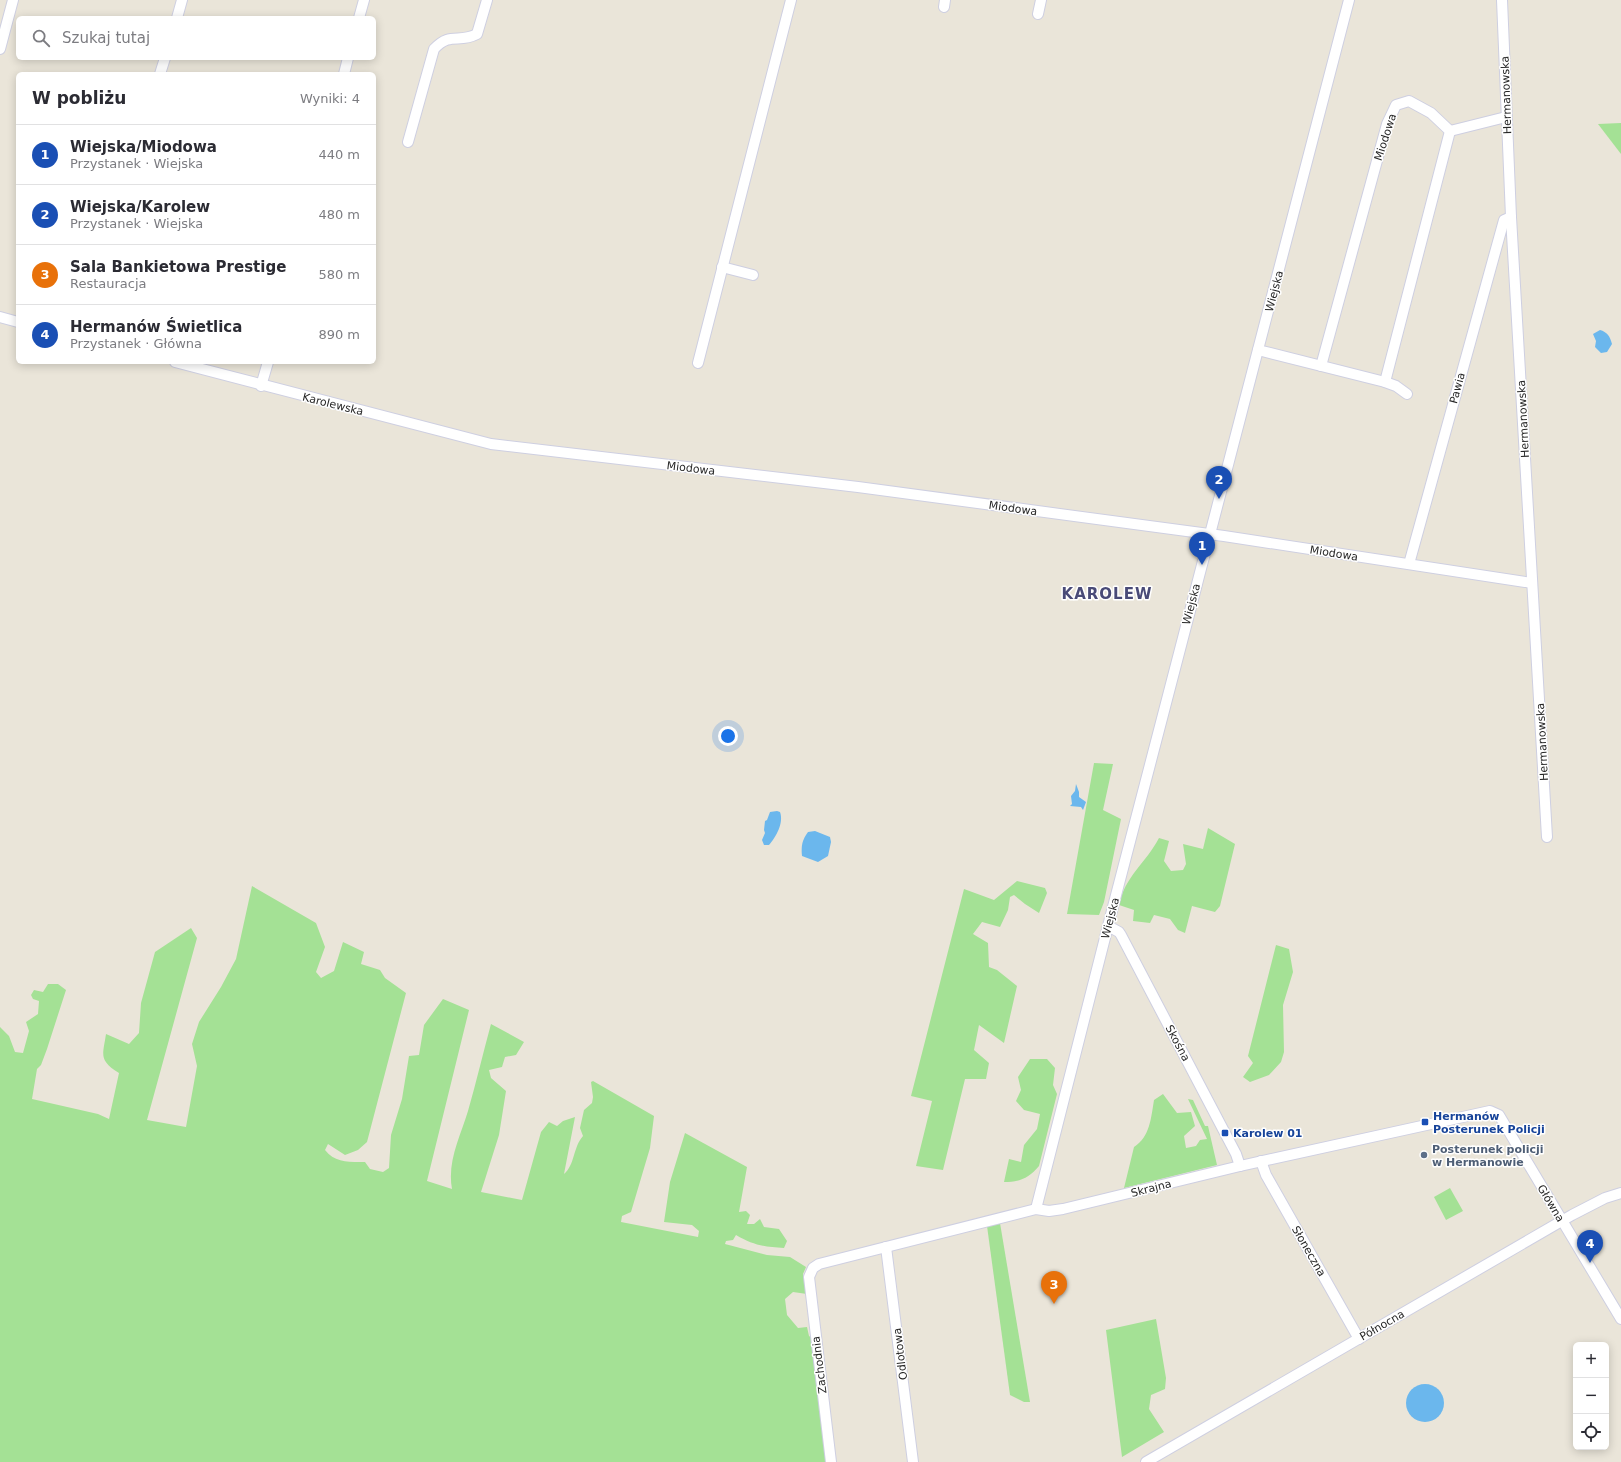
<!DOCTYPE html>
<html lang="pl">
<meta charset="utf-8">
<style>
:root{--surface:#fff;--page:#f2f2f3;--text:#2b2b33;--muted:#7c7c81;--line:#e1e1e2;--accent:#1a73e8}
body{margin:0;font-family:"DejaVu Sans",sans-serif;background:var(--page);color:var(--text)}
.controls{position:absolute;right:12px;bottom:12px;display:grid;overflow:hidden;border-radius:6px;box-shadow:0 2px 10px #0003}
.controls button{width:36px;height:36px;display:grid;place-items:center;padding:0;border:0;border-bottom:1px solid var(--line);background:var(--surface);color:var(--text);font:20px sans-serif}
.you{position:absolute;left:728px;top:736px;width:14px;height:14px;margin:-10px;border:3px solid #fff;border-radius:50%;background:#1a73e8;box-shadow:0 0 0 6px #1a73e833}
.badge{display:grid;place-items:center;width:26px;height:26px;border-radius:50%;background:var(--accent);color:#fff;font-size:13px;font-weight:700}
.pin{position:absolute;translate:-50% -33px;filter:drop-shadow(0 1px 2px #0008)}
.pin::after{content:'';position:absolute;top:21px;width:14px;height:12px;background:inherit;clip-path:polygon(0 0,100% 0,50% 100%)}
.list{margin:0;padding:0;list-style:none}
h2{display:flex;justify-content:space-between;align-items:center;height:52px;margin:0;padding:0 16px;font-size:17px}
h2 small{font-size:13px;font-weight:400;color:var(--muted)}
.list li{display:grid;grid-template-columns:26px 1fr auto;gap:12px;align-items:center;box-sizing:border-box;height:60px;padding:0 16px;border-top:1px solid var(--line)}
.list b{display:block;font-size:15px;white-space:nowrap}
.list p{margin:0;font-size:13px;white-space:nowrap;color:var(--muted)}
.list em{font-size:13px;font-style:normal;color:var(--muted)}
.icon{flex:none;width:22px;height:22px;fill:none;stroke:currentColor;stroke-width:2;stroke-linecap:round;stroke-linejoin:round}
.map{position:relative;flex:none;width:1621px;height:1462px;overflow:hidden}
.search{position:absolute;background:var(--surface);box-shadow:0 2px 10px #0003;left:16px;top:16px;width:360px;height:44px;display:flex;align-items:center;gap:10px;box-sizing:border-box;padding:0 14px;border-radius:6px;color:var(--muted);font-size:15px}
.panel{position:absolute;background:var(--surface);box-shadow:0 2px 10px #0003;left:16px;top:72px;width:360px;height:292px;border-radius:6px}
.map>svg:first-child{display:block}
.green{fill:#a4e195}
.water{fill:#6bb7ed}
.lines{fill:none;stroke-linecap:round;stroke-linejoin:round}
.minor-casing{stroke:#cecfe1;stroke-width:12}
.minor{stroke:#fff;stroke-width:10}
.transit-dot{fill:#1a4fb4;stroke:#fff;stroke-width:1.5}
.service-dot{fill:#5c6f8a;stroke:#fff;stroke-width:1.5}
.labels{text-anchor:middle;stroke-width:3;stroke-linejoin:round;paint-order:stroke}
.street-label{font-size:11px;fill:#272727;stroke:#fff}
.transit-label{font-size:11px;font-weight:bold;fill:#164399;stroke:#fff;text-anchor:start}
.service-label{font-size:11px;font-weight:bold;fill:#4e5e75;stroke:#fff;text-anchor:start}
.district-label{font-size:15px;font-weight:bold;letter-spacing:1px;fill:#494a77;stroke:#fff}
</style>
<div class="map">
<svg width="1621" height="1462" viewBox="0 0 1621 1462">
<rect width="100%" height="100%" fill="#eae5d9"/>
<g class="green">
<path d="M1621,123V154L1598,124Z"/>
<path d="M1094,763L1113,764L1103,810L1121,819L1104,902L1099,915L1067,914Z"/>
<path d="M1208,828L1235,844L1220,906L1215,912L1192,906L1185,933L1178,930L1170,919L1154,915L1150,923L1133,921L1134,910L1119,905C1125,876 1146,863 1159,838L1169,841L1164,861L1171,871L1183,870L1186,864L1183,844L1203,849Z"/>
<path d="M1017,881L1045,888L1047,893L1039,913L1025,904L1014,895L1010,897L1008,910L1000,927L982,922L973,934L988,943L989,967L997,970L1017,986L1004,1043L979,1025L974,1050L989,1063L986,1079H965L943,1170L916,1166L932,1101L911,1096L964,889L994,900Z"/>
<path d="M252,886L316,923L325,947L316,972L321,978L334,971L343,942L364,952L361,964L380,970L385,978L406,993L367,1142L358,1150L345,1155L328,1144L325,1150C335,1163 350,1162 365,1162L370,1169L383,1172L389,1168L391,1135L402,1099L409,1056L419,1055L424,1025L443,999L469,1010L427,1181L452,1189C447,1162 460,1137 468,1111C476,1083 483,1053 491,1024L524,1042L516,1055L505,1057L502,1067L489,1070L491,1078L506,1091L499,1135L481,1192L522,1200L541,1132L549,1122L557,1126L563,1121L575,1117L564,1174C575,1165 573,1147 583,1136L580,1128L584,1110L592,1103L593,1097L591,1082L593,1081L654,1116L650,1148L631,1212L622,1216L621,1222L698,1237L699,1231L692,1225L664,1222L670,1182L685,1133L747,1167L739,1212L746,1211L750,1215L747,1224H754L760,1219L764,1227L779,1229L787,1241L784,1248C764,1247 753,1245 736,1235L733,1240L726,1241L725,1244L767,1255L790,1257L806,1267L803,1274L807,1294L793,1292L785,1299L787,1315L798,1328L807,1327L809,1336L812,1338L827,1462H0V1027L9,1036L15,1052L23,1053L29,1031L26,1022L38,1014L39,1001L33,999L31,995L34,990L43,992L48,984H58L66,990L47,1049L41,1065L37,1069L32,1099L98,1114L109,1119L119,1073C98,1060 103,1055 106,1034L129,1044L139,1033L141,1003L155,952L191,928L197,938L147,1120L186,1127L197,1066L192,1044L199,1022L221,987L236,959Z"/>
<path d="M1276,945L1289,949L1293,972L1283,1005L1284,1052L1281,1062L1269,1075L1250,1082L1243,1077L1253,1063L1248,1056Z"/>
<path d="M1030,1059H1047L1055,1068L1053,1085L1057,1094L1039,1166C1029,1178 1020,1182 1004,1182L1009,1159L1021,1162L1024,1145L1037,1129L1040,1114L1024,1110L1016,1101L1021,1090L1018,1077Z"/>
<path d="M1163,1094L1177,1113L1191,1112L1195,1126L1184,1136L1186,1148L1196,1146L1200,1140L1207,1139L1188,1099L1193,1100L1205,1126H1208L1217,1165L1124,1188L1134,1147C1150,1137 1151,1118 1154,1100Z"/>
<path d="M1450,1188L1463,1211L1446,1220L1434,1197Z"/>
<path d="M1000,1223L1030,1402H1024L1010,1395L987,1226Z"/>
<path d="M1156,1319L1166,1378L1165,1389L1151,1395L1149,1409L1164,1432L1122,1457L1106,1330Z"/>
</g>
<g class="water">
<path d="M1600,330C1607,332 1610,336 1612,344L1607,352L1601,353L1595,347L1596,341L1593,334Z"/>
<path d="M1076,784L1079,792V797L1086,802L1083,810L1081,807L1070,806L1072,804L1071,796L1075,791Z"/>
<path d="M777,811L780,812C784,823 776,837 769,845H764L762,840L765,833L764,830L765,821L767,820L770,812Z"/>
<path d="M815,831L830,837L831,842L828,856L818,862L802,856C801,846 802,840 808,832Z"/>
<circle cx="1425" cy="1403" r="19"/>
</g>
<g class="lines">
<defs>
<g id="minor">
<path d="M1502,0L1511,217L1547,837"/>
<path d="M944,7L945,0"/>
<path d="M1038,14L1041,0"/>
<path d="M177,18L182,0"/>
<path d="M359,18L364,0"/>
<path d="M0,49L13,0"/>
<path d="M160,74L165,58"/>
<path d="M344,74L348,58"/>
<path d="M1450,131L1506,117"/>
<path d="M408,142L434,49C451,31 458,44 477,34L487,0"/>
<path d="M722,267L753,275"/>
<path d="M0,317L18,322"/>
<path d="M1258,350L1385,382L1396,386L1407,394"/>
<path d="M175,362L491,444L858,487L1224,536L1532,583"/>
<path d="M698,363L791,0"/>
<path d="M1321,366L1387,124L1396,105L1409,101L1431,113L1450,131L1385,382"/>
<path d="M261,386L268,362"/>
<path d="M1409,564L1504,220L1511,217"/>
<path d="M1108,926L1119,932L1121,935L1236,1154L1240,1166"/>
<path d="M1261,1161L1266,1175L1359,1339"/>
<path d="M1036,1209L1108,926L1349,0"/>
<path d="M886,1247L913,1462"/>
<path d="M831,1462L809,1277L813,1268L819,1264L1036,1209L1049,1211L1063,1209L1240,1166L1490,1111L1499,1115L1621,1319"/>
<path d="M1146,1462L1572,1215L1605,1198L1621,1193"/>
</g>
</defs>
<use href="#minor" class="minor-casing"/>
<use href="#minor" class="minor"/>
</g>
<g class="transit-dot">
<rect x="1421" y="1118" width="8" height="8" rx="2"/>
<rect x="1221" y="1129" width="8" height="8" rx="2"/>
</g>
<circle class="service-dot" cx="1424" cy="1155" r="4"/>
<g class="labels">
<g class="street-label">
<text transform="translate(1506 95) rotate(-92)" y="4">Hermanowska</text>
<text transform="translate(1385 137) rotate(-72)" y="4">Miodowa</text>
<text transform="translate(1274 291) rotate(-75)" y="4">Wiejska</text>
<text transform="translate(1457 388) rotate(-75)" y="4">Pawia</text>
<text transform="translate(333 404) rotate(14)" y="4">Karolewska</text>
<text transform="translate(1523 419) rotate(-93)" y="4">Hermanowska</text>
<text transform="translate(691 468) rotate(7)" y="4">Miodowa</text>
<text transform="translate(1013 508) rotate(8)" y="4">Miodowa</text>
<text transform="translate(1334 553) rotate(9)" y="4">Miodowa</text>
<text transform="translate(1191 604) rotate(-75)" y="4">Wiejska</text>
<text transform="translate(1542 742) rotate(-93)" y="4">Hermanowska</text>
<text transform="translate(1110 918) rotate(-75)" y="4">Wiejska</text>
<text transform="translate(1178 1043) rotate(62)" y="4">Skośna</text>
<text transform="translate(1151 1188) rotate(-14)" y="4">Skrajna</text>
<text transform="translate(1551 1203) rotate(59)" y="4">Główna</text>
<text transform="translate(1309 1251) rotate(60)" y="4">Słoneczna</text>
<text transform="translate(1382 1325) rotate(-30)" y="4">Północna</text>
<text transform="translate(900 1354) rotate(-97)" y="4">Odlotowa</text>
<text transform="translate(819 1365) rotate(-97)" y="4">Zachodnia</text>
</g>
<g class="transit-label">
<text x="1433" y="1120">Hermanów<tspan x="1433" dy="13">Posterunek Policji</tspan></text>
<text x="1233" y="1137">Karolew 01</text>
</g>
<g class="service-label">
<text x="1432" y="1153">Posterunek policji<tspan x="1432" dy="13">w Hermanowie</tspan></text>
</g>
<g class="district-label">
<text x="1107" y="599">KAROLEW</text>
</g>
</g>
</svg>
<div class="controls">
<button>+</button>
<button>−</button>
<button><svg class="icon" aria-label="locate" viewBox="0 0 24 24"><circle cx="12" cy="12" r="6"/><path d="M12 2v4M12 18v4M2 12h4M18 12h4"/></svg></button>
</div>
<div class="you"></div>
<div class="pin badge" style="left:1202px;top:565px;background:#1a4fb4">1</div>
<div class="pin badge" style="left:1219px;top:499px;background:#1a4fb4">2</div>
<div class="pin badge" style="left:1054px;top:1304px;background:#e8710a">3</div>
<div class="pin badge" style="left:1590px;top:1263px;background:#1a4fb4">4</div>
<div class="search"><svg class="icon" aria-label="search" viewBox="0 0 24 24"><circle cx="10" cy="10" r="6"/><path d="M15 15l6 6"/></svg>Szukaj tutaj</div>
<section class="panel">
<h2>W pobliżu<small>Wyniki: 4</small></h2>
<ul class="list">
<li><span class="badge" style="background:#1a4fb4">1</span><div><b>Wiejska/Miodowa</b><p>Przystanek · Wiejska</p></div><em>440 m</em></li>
<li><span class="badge" style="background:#1a4fb4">2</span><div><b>Wiejska/Karolew</b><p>Przystanek · Wiejska</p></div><em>480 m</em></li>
<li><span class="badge" style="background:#e8710a">3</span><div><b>Sala Bankietowa Prestige</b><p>Restauracja</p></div><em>580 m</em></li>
<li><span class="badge" style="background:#1a4fb4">4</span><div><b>Hermanów Świetlica</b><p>Przystanek · Główna</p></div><em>890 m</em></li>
</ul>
</section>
</div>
